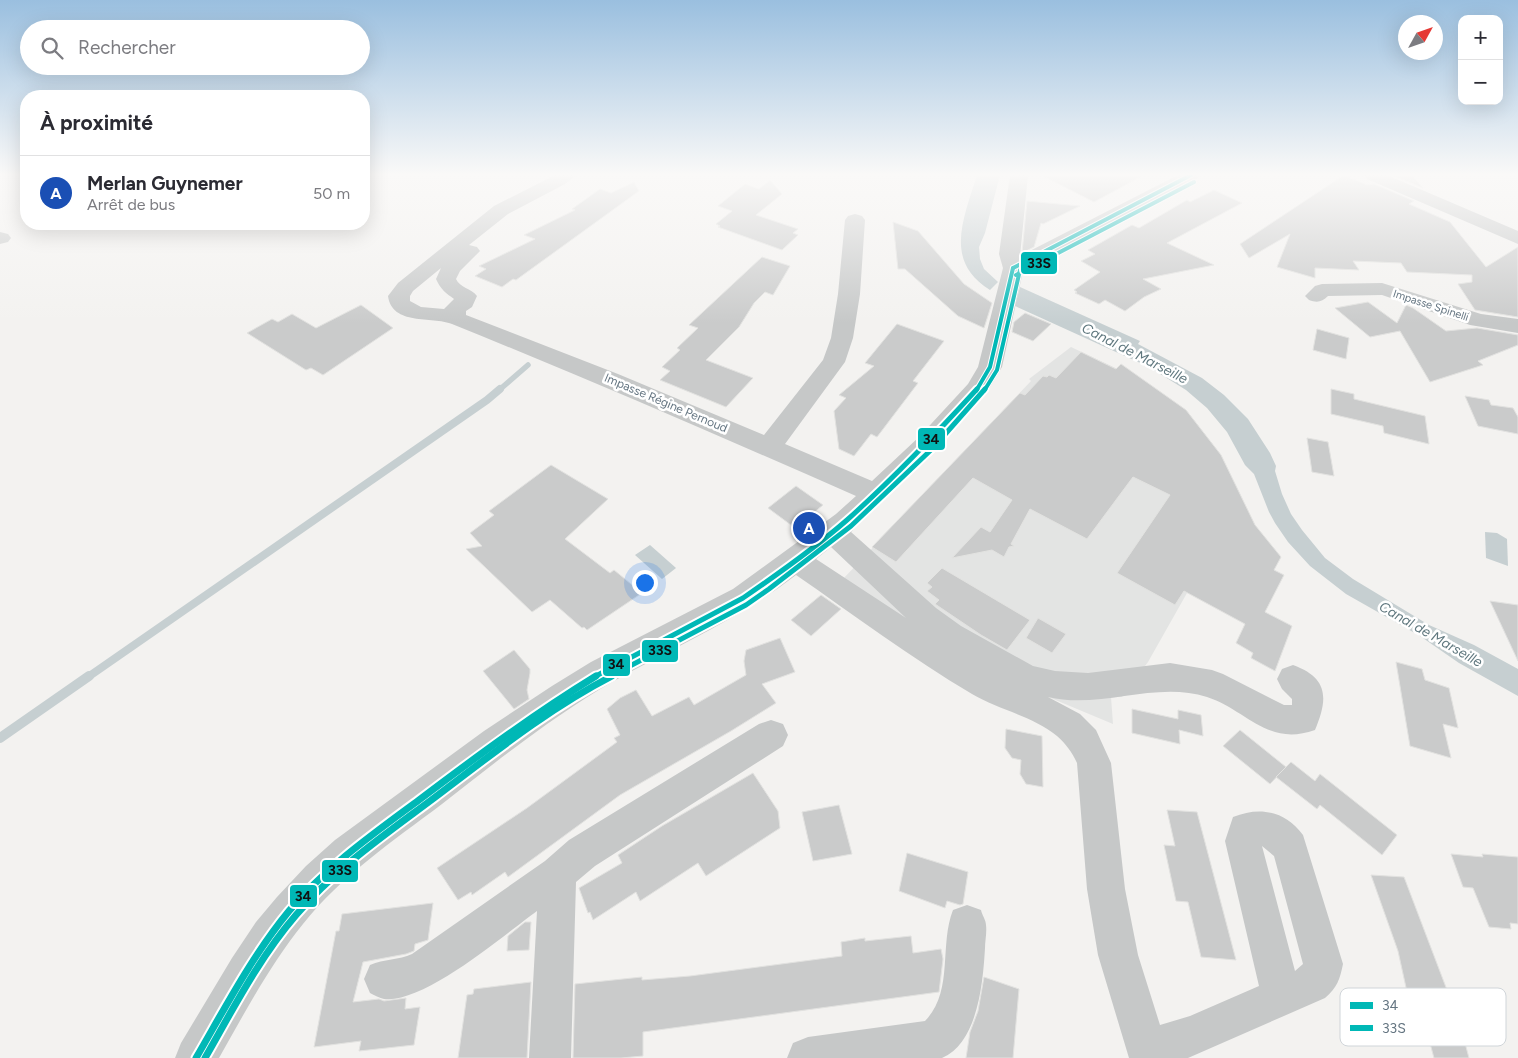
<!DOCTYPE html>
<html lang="fr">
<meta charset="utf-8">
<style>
:root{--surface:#fff;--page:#f2f2f3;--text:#2b2b33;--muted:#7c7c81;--line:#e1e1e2;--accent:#0f766e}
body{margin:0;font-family:Figtree,sans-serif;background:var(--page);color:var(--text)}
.controls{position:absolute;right:15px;top:15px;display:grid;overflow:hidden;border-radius:10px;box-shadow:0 5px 20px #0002}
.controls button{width:45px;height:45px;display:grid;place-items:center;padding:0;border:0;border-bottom:1px solid var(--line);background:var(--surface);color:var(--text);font:25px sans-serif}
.compass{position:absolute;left:1398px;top:15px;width:45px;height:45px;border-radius:50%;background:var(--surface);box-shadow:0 5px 20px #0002;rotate:50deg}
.you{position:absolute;left:644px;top:582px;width:18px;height:18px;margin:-12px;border:4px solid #fff;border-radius:50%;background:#1a73e8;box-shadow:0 0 0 8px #1a73e833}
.badge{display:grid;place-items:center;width:32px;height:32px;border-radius:50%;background:var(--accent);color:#fff;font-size:16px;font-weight:700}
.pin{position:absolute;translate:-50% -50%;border:2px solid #fff;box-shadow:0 1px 5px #0006}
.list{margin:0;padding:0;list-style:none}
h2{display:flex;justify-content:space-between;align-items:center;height:65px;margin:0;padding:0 20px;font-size:21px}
h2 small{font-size:16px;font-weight:400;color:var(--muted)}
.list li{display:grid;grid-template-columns:32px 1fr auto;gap:15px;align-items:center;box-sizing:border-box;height:75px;padding:0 20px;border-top:1px solid var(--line)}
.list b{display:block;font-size:19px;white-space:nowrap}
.list p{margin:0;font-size:16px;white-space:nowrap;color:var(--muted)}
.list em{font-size:16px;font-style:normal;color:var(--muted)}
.icon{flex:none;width:28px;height:28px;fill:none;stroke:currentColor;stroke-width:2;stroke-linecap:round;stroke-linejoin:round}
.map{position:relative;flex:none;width:1518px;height:1058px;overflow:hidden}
.search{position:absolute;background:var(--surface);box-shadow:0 5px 20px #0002;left:20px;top:20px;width:350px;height:55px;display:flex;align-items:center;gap:12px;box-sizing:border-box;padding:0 18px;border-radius:28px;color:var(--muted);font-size:19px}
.panel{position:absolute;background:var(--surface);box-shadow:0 5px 20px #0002;left:20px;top:90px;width:350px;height:140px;border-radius:20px}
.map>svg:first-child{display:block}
.built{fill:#e3e4e3}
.water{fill:#c6cfd1}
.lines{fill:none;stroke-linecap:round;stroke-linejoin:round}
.stream-far2{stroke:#c6cfd1;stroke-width:5.5}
.stream-far1{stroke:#c6cfd1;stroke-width:8}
.stream{stroke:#c6cfd1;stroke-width:10}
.building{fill:#cacbcb;stroke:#e2e2e0}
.minor{fill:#c6c8c8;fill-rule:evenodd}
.bus-1-far2-casing{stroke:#fff;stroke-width:6}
.bus-1-far1-casing{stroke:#fff;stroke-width:9}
.bus-1-casing{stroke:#fff;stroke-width:11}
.bus-2-far2-casing{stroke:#fff;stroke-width:6}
.bus-2-far1-casing{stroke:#fff;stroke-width:9}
.bus-2-casing{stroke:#fff;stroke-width:11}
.bus-1-far2{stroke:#00b8b6;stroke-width:4}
.bus-1-far1{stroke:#00b8b6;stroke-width:5}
.bus-1{stroke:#00b8b6;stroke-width:7}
.bus-2-far2{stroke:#00b8b6;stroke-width:4}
.bus-2-far1{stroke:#00b8b6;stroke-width:5}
.bus-2{stroke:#00b8b6;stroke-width:7}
.labels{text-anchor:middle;stroke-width:5;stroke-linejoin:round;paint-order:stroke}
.far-street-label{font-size:11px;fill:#637480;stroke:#fff}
.street-label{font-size:12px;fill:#637480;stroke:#fff}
.water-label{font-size:14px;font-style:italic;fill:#5f777e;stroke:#fff}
.key{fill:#fff;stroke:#d0d5d9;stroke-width:1}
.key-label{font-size:14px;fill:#637480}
.line-badge{stroke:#fff;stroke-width:2}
.pale-badge-label{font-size:14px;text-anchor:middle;font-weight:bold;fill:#111}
</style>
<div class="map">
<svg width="1518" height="1058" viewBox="0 0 1518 1058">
<rect width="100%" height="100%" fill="#f3f2f0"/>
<path class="built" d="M1071,347L1149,384L1186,410L1221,455L1255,525L1281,557L1274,570L1187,593L1148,662L1122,697H1111L1113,724L984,670L843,579L1031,381L1029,379Z"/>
<g class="water">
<path d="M977,175H1000L985,233L979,247L980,259L984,269L998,282L990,290C943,261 964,218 977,175Z"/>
<path d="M1020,287L1140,341L1138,344L1202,378L1224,395L1248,419L1270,453L1276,466L1275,471L1282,494L1291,514L1302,530L1325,558L1353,579L1429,625L1474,645L1518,669V696L1459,663L1420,636L1346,594L1310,566L1288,542L1275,523L1269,512L1254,474L1245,465L1227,432L1207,408L1186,390L1149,367L1015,306Z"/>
<path d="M1485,532L1497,533L1507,539L1508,566L1486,558Z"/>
<path d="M650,545L676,568L662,579L635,555Z"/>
</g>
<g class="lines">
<path class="stream-far2" d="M498,391L528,365"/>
<path class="stream-far1" d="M88,677L487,400L500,389"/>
<path class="stream" d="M0,738L89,676"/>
</g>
<g class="building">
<path d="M1041,175H1144L1094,202Z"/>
<path d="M1344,175L1367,185L1374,184L1414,201L1409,204L1450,222L1486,267L1518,247V317L1475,310L1458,284L1472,282V275L1407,272L1401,263L1353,261L1359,270L1315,268V278L1277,267L1290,234L1249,258L1240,244Z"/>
<path d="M1392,175H1412L1423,188Z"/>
<path d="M770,180L782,194L756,215L798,229L793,233L798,235L782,250L718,227L720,226L716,224L732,211L718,206L745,184L759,189Z"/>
<path d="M634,182L639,191L516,280L513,279L502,287L475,276L486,269L479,266L535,239L524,235L575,210L572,209L600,189L611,193Z"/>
<path d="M1214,190L1242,203L1167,243L1214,265L1143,279L1161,289L1144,297L1125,311L1105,300L1099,304L1075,293L1077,292L1074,290L1100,272L1081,261L1095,254L1088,250L1132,225L1139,228L1187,200L1190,202Z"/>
<path d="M1027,201L1048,203L1080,206L1043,224L1041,223L1034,247L1022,253Z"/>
<path d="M893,222L918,231L964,284L992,303L984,328L958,316L905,269H898Z"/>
<path d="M762,257L790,266L773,295L765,292L754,303L739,327L706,360L753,378L726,407L660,380L670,371L662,367L680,350L677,348L698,328L689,325Z"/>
<path d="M1368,302L1397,323L1406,305L1413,308L1446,331L1477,328L1518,335V345L1478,361L1483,365L1430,382L1400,331L1370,337L1335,308Z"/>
<path d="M361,305L393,328L323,375L311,368L306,370L247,333L272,319L278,322L292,314L316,328Z"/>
<path d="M1025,313L1051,324L1033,341L1012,332L1014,322Z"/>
<path d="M897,324L944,341L913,381L918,383L877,437L871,434L854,456L839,449L834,411L846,398L839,395L874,366L865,363Z"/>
<path d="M1317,329L1349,338L1346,359L1313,350Z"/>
<path d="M1081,352L1116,369L1121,364L1186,410L1221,455L1255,525L1281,557L1274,570L1284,575L1265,612L1292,626L1275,671L1251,658L1253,653L1236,643L1245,624L1184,591L1175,605L1117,573L1170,495L1133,477L1087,539L1030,509L1011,544L1014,546L1009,547L1004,557L992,550L952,558L981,527L990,532L1012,500L973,478L896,562L872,547L1020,393L1025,395L1043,376L1047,377L1049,375L1056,378Z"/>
<path d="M1331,389L1354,394V399L1425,416L1429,444L1384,433L1383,426L1331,414Z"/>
<path d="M1465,396L1489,400L1491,405L1513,408L1518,417V434L1478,426Z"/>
<path d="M1307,438L1328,442L1334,476L1312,472Z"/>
<path d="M551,465L608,499L565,539L610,573L614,570L642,593L587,630L584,627L582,628L550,600L532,612L466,549L482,546L470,533L494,515L489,511Z"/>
<path d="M796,486L823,505L795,528L768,508Z"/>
<path d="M942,568L1030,620L1007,650L981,635L935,604L939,600L927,591L932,587L927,583Z"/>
<path d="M821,595L841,609L811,636L791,620Z"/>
<path d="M1490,601L1518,605V661Z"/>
<path d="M1038,618L1066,634L1052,653L1026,638Z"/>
<path d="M780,638L795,672L762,684L776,703L731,731L620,795L508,877L505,872L472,895L471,892L458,900L437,868L527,808L617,742L614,738L620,735L607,709L620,698L636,690L652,716L689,697L694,705L746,675L744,661L746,650Z"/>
<path d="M514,650L530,669V673L527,690L529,699L514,709L483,671Z"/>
<path d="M1396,662L1422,669L1425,680L1449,688L1458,728L1443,724L1451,758L1410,746Z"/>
<path d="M1132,709L1178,719V710L1201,715L1203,736L1179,730L1180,744L1132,733Z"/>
<path d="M1006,729L1042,736L1043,787L1026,784L1020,774L1021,760L1012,758L1005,748Z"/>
<path d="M1240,730L1286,767L1270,784L1223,746Z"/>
<path d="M1291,762L1315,781L1320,774L1397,835L1382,855L1320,805L1317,809L1276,777Z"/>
<path d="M753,773L778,811L780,828L706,876L698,863L640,901L636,892L593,920L590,912L588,913L579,888L622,863L618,855L662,826Z"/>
<path d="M839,805L852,854L813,861L802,812Z"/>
<path d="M1167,810L1197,812L1236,960L1201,957L1188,902L1176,901L1164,845L1175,846Z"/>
<path d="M907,853L968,872L963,904L960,905L947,901L945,908L899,891Z"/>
<path d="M1451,854L1483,857L1482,854L1518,857V924L1510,923L1511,929L1489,927L1473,888L1463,887Z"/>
<path d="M1371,875L1404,877L1447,990L1456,1023L1460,1024L1469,1058H1434L1419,1003L1409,1001L1398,951Z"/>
<path d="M433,903L428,940L415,944L414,951L406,954L363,962L353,1002L379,999L384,1001L406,998L405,1009L420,1007L414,1045L359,1051L361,1041L314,1047L336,931H339L342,914Z"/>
<path d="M525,922H531L529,950L507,951L508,936Z"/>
<path d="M911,936L913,953L941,949L943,959L939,992L643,1032V1056L621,1058H573L575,984L642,977V980L690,976L842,956L841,942L865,938V941Z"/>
<path d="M984,977L1019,989L1013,1058H966L970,1032L978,1011Z"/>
<path d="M531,982L527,1058H458L467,995L473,994L474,989Z"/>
</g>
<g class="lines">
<g class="minor">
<path d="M555,175H576L565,184L508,214L469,245L477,247L480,251L460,271L456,279C460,288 471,288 477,296L472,307L466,311V315L618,374L764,435L823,360L831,338L838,294L845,220L848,216L855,214L862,216L865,220L860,294L853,338L845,362L785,444L872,481L919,437L968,384L978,367L1003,268L999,254L1010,175H1028L1020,256L1178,175H1200L1197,179L1023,271L1002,367L985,395L937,449L851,532L936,608L961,626L1033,666L1055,671L1088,673L1170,663L1212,670L1223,674L1284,705H1292V699L1282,689L1277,679L1282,669L1293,665C1329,678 1328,699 1315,730C1267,747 1247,710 1207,697C1155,680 1101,710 1048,697L1080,714L1096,730L1111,763L1125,889L1138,955L1160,1025L1190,1016L1259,986L1225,841L1233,817C1260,806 1285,811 1303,835L1343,964C1340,979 1337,988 1325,998L1188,1058H1129L1098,955L1087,889L1077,763C1072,752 1066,744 1057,736C1033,716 999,710 972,694C911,658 854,615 796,575C739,619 676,646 614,681C553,716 497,761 442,804C393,841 341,876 303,924C270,965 245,1012 219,1058H175L181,1043L232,958L256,922L277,897L306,866L335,840L484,731L552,686L591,662L733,589L836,514L856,496C722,437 588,379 452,324C432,316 392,326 388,296L398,283L494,206ZM441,268L436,279C441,290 446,293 454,299L444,309L421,307L410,301V296L413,291ZM831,547L906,618L816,559ZM1262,846L1274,856L1303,964L1295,971Z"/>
<path d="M1364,175H1387L1518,231V244L1367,179Z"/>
<path d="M0,232L8,234L11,238L8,242L0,244Z"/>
<path d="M1382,283L1481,314L1518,319V333L1470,325L1382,295L1328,296C1322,302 1317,303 1309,300L1305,296L1315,286L1322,284Z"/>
<path d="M771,720L783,724L788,735L783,746L595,866L576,882L571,1058H529L537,911C504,935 424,1004 384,999C380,998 374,995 370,993L364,979L370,965C384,959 399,960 412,954L545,861L569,840L759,724Z"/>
<path d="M967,905L981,910C982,915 986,920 986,925C987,932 985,941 985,948C983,982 978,1043 942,1058H787L793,1043L808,1037L925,1021C954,992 939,945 953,910Z"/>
</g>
<defs>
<g id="bus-1-far2">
<path d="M1013,268L1191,175"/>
<path d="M976,391L990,367L1013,268"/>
</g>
<path id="bus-1-far1" d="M594,677L743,598C778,574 815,548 847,520C893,479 935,435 977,389"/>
<path id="bus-1" d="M196,1058C225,1008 252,956 289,911C326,867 373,834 419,800C476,757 534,714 596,676"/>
<g id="bus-2-far2">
<path d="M1016,275L1194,182"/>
<path d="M984,391L997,370L1020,270"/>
</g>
<path id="bus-2-far1" d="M609,677L746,605L769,589L851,526L933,448L985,389"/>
<path id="bus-2" d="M205,1058C233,1009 259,958 296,915C336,868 386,834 434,798C491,755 548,709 612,676"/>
</defs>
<use href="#bus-1-far2" class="bus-1-far2-casing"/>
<use href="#bus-1-far1" class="bus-1-far1-casing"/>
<use href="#bus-1" class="bus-1-casing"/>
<use href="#bus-2-far2" class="bus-2-far2-casing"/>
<use href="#bus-2-far1" class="bus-2-far1-casing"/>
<use href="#bus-2" class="bus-2-casing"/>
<use href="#bus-1-far2" class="bus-1-far2"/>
<use href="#bus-1-far1" class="bus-1-far1"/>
<use href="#bus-1" class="bus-1"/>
<use href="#bus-2-far2" class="bus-2-far2"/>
<use href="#bus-2-far1" class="bus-2-far1"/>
<use href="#bus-2" class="bus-2"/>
</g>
<linearGradient id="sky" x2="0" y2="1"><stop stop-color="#9abfdf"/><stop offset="0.54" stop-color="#faf9f8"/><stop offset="1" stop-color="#faf9f8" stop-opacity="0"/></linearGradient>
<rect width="1518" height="323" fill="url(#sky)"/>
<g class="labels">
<g class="far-street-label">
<text transform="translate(1431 305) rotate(18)" y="4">Impasse Spinelli</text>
</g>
<g class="street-label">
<text transform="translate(666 403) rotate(23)" y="4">Impasse Régine Pernoud</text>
</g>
<g class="water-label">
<text transform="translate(1135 353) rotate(27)" y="5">Canal de Marseille</text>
<text transform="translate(1431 634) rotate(30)" y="5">Canal de Marseille</text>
</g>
</g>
<rect x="1340" y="988" width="166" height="58" rx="8" class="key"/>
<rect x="1350" y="1002" width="23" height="7" fill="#00b8b6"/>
<rect x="1350" y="1025" width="23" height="6" fill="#00b8b6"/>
<g class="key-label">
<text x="1382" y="1010">34</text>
<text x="1382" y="1033">33S</text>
</g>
<g class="line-badge">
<rect x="1020" y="251" width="38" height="24" rx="5" fill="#00b8b6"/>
<rect x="917" y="427" width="29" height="24" rx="5" fill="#00b8b6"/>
<rect x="641" y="639" width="38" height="24" rx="5" fill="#00b8b6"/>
<rect x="602" y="653" width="29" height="24" rx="5" fill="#00b8b6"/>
<rect x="321" y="859" width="38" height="24" rx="5" fill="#00b8b6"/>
<rect x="289" y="884" width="29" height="24" rx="5" fill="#00b8b6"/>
</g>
<g class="pale-badge-label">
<text x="1039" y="268">33S</text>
<text x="931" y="444">34</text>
<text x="660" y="655">33S</text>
<text x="616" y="669">34</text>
<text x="340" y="875">33S</text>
<text x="303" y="901">34</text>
</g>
</svg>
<div class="controls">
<button>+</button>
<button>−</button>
</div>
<svg class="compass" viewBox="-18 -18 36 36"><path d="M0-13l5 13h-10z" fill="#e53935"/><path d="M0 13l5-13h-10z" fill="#7c7c81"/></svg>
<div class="you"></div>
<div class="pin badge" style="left:809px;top:528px;background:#1a4fb4">A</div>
<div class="search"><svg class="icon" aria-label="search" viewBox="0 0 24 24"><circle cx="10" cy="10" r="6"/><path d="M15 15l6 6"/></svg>Rechercher</div>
<section class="panel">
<h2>À proximité<small></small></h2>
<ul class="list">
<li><span class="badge" style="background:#1a4fb4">A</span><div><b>Merlan Guynemer</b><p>Arrêt de bus</p></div><em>50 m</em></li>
</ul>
</section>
</div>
